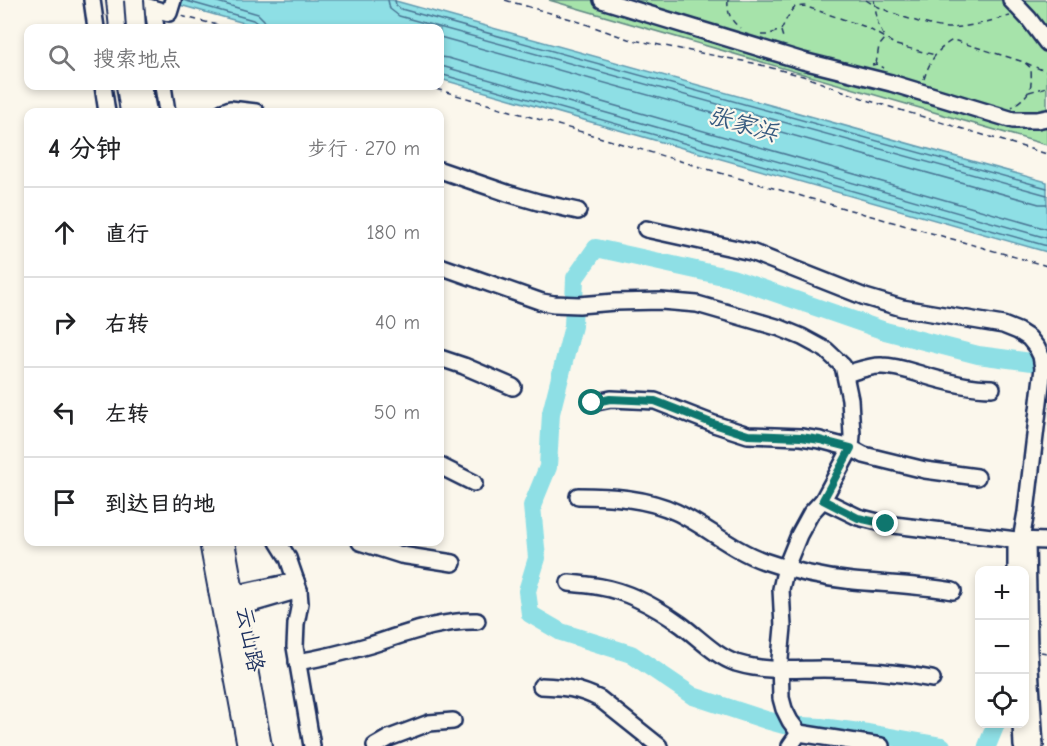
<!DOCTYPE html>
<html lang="zh">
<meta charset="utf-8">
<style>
:root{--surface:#fff;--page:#f6f6f6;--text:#202124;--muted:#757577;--line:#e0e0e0}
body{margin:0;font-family:"Comic Neue","LXGW WenKai TC",sans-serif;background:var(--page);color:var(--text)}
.controls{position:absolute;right:18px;bottom:18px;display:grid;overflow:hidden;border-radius:12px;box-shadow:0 3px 9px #0003}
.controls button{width:54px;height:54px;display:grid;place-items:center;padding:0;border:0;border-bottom:2px solid var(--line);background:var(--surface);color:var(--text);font:30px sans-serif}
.stop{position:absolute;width:18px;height:18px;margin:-14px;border:4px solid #0f766e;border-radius:50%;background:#fff}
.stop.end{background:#0f766e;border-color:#fff;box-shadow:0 2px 6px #0008}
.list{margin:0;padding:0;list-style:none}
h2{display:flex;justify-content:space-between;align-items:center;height:78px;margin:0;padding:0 24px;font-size:26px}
h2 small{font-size:20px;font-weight:400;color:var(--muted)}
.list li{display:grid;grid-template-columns:39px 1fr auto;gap:18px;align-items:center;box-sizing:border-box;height:90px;padding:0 24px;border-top:2px solid var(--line)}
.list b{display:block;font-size:22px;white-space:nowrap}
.list em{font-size:20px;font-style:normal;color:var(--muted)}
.icon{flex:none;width:33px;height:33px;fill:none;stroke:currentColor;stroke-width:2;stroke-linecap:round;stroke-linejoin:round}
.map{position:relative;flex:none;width:1047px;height:746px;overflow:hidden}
.search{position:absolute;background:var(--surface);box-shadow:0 3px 9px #0003;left:24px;top:24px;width:420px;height:66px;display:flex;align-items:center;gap:15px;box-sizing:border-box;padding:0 21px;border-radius:12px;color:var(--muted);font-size:22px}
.panel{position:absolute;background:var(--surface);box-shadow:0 3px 9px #0003;left:24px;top:108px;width:420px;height:438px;border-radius:12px}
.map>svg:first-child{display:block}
.green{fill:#a6e3aa;stroke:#608984;stroke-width:1.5}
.water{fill:#8edfe5;stroke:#6099af;stroke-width:1.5}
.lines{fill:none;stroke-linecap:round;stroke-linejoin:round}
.shore{stroke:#497594;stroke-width:1.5}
.river{stroke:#8edfe5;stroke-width:18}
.minor-casing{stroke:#1b2f5e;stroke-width:20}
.major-casing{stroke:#1b2f5e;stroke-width:22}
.path{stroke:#1b2f5e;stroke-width:1.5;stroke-dasharray:6 4.5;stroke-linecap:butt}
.minor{stroke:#fbf7ec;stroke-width:15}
.major{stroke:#fbf7ec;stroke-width:18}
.major-bridge-casing{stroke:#1b2f5e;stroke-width:22;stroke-linecap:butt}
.major-bridge{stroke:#fbf7ec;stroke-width:18}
.route{stroke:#0f766e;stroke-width:8}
.labels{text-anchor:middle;stroke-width:4.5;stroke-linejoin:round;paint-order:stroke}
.street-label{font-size:22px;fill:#1b2f5e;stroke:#fbf7ec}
.water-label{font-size:24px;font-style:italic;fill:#385b80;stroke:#fbf7ec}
</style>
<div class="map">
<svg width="1047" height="746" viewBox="0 0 1047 746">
<rect width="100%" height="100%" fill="#fbf7ec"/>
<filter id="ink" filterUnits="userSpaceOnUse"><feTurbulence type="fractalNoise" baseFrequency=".0167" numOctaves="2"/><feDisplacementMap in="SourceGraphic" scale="12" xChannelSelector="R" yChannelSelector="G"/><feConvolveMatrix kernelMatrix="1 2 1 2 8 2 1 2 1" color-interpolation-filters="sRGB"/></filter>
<g filter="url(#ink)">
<path class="green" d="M549,0H1047V145Z"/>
<path class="water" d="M162,0H392L1047,182V252L440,79V28H262Z"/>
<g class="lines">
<g class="shore">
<path d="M183,0L253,20L257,23L258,28"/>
<path d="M211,0L258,14L264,20L266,28"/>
<path d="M388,0L390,9L399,16L1047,195"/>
<path d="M395,0L396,5L401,9L1047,188"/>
<path d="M440,37L1039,204H1047"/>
<path d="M440,57L448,58L1047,229"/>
<path d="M440,66L445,67L1047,238"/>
<path d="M440,74L1047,246"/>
</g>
<g class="river">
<path d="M942,746L868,733L821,727L784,725L766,720L693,696L631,654L561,632L530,614L527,591L537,558L532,506L548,467L551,413L573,326L575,278L596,248L732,278L885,331L978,355L1047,364"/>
<path d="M987,746L996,724"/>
</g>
<defs>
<g id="minor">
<path d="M92,0L96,28"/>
<path d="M124,0L169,13L173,0"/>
<path d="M602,0L803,61L891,83L1013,120H1037L1047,118"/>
<path d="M1011,0L1029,19L1047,43"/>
<path d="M153,9L156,28"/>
<path d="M103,86L107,112"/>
<path d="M163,86L167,112"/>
<path d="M222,112L230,109L256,112"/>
<path d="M440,170L507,193L538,202L578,211"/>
<path d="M646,229L751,252L865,297L902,308L1003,325L1018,331L1029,338L1037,348L1041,356L1043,368L1026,512L1021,540"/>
<path d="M440,266L542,302L554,304L579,305L615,302L661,301L697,304L780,328L802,337L826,350L843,366L850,399L852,435L851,448L823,500L811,513L799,535L786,567L781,589L783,627L780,659L781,698L784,709L790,721L799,733L881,746"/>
<path d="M440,358L464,366L513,387"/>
<path d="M846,374C857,371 870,365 882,366C896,366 910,371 923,375C946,382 969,388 992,388"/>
<path d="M592,403L611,399L655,401L714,424L748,435L801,437L820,440L851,448L864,455L880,459L925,470L977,477"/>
<path d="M440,466L474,483"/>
<path d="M578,496C610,496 646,498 676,512C706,526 732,550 764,561C792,571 823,578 853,581C886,584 920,585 953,591"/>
<path d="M823,500L858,517L886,524L1016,540L1047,541"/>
<path d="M1016,540V570"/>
<path d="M1027,541L1029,651L1035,746"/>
<path d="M278,542L288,558L299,590L300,603L296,624L295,647L312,746"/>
<path d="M360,542L401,555L453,563"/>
<path d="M569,583C580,584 590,585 601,587C630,592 656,607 680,624C697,636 715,656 736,663C766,672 792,669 823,669C859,669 896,672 932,679"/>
<path d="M235,594L296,581"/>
<path d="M237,608L299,590"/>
<path d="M297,662C322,658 346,652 370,645C405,634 440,620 477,621"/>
<path d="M541,686C565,687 578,688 600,699L659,746"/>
<path d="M1021,724L1022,746"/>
<path d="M375,746L389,738L429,723L453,721"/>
<path d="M790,746L799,733"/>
</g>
<g id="major">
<path d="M116,0L119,28"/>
<path d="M126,86L130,112"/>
<path d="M142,86L147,112"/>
<path d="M209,542L247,746"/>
<path d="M225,542L262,746"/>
</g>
</defs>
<use href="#minor" class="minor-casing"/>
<use href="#major" class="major-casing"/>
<g class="path">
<path d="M505,0L571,19L628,39L753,63L803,76L870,101L1047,154"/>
<path d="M728,0C727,12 730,20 740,28"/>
<path d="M866,0C880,10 933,29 950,28C970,27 990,21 1010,16"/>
<path d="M874,0L878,24L885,39L879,46L876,64"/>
<path d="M181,16L230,28"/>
<path d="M781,31L784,41"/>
<path d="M761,35H767L781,30L787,18L795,7L804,6L866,27L896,45L935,55"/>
<path d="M1026,63L1047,72"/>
<path d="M872,65L877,64L884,68"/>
<path d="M924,79C929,62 938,48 953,40L1024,62L1031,68C1032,91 1031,93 1012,107"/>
<path d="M426,86L724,174L1047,266"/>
<path d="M1029,92L1047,87"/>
<path d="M1041,652L1047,653"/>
</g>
<use href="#minor" class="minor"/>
<use href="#major" class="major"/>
<defs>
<path id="major-bridge" d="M134,0L136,28"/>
</defs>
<use href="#major-bridge" class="major-bridge-casing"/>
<use href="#major-bridge" class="major-bridge"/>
</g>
</g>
<g class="lines" filter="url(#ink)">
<path class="route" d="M592,403L610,399L655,401L714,424L748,435L801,437L820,440L851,448L823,500L858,518L886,524"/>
</g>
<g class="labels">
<g class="street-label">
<text transform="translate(251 639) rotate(79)" y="8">云山路</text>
</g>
<g class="water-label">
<text transform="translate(743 124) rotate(16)" y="8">张家浜</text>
</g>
</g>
</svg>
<div class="controls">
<button>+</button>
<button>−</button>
<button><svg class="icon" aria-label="locate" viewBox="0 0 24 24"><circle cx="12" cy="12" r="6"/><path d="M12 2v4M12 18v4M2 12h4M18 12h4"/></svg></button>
</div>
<div class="stop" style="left:592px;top:403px"></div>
<div class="stop end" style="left:886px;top:524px"></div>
<div class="search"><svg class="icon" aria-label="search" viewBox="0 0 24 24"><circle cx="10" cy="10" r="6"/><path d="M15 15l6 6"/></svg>搜索地点</div>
<section class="panel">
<h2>4 分钟<small>步行 · 270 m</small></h2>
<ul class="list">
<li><svg class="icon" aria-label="ahead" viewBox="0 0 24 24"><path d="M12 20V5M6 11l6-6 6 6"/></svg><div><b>直行</b></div><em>180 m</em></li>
<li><svg class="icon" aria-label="right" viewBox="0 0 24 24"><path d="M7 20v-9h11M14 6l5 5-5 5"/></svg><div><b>右转</b></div><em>40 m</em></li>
<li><svg class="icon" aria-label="left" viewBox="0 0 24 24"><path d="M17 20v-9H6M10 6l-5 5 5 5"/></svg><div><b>左转</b></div><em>50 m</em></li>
<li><svg class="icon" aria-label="arrive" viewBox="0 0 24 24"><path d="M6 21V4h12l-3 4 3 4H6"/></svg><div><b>到达目的地</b></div></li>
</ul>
</section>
</div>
